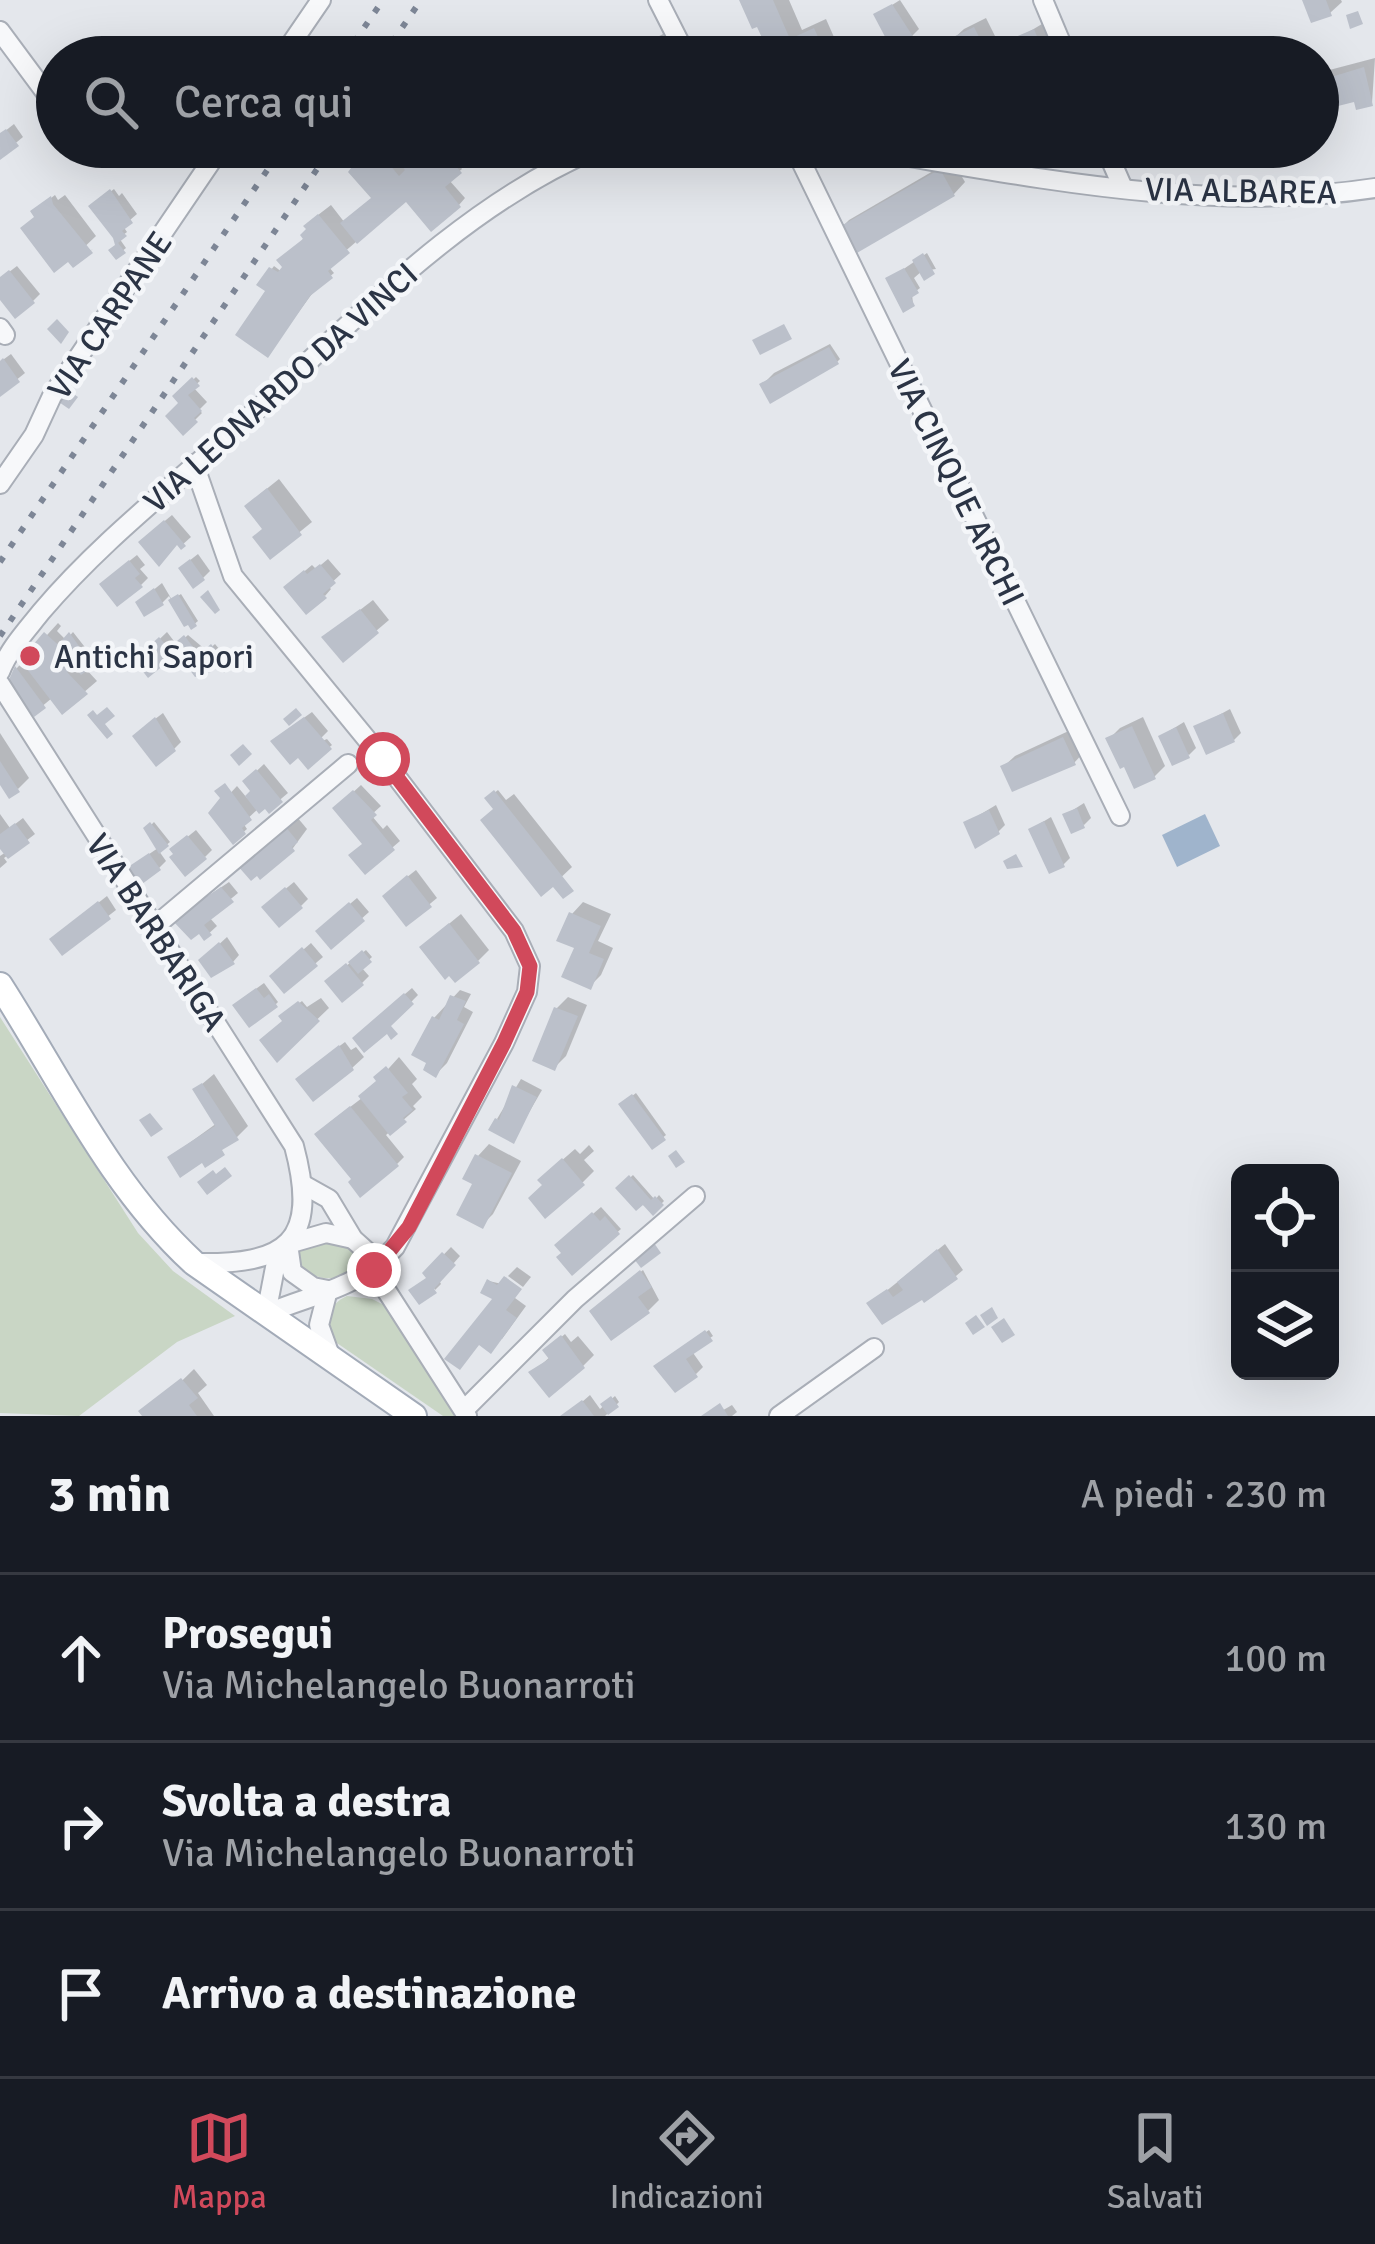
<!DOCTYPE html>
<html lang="it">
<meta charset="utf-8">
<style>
:root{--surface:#171b24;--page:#20242c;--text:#f1f3f6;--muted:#9ea1a6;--line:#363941;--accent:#d1495b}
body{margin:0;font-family:Signika,sans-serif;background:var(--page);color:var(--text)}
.controls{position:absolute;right:36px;bottom:36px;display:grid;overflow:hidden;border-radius:18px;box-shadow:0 12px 48px #0002}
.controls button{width:108px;height:108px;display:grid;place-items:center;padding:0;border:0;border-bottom:3px solid var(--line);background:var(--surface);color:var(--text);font:60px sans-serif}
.stop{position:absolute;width:36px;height:36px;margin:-27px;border:9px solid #d1495b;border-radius:50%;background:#fff}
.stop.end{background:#d1495b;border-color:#fff;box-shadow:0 3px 12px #0008}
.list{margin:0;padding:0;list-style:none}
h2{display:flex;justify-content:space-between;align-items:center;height:156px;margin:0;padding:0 48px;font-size:51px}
h2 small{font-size:39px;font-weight:400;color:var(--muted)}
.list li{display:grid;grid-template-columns:78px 1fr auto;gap:36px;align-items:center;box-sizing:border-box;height:168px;padding:0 48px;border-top:3px solid var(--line)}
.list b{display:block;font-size:45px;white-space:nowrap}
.list p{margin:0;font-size:39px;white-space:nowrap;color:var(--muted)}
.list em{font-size:39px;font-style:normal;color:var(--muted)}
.icon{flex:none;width:66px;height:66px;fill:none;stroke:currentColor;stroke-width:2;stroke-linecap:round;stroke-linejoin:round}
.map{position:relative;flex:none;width:1375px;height:1416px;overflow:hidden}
.search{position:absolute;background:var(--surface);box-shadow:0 12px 48px #0002;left:36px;right:36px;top:36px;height:132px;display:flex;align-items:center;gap:30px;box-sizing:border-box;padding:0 42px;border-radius:66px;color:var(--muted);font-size:45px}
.sheet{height:660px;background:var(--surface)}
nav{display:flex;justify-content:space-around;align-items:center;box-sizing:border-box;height:168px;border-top:3px solid var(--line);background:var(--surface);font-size:33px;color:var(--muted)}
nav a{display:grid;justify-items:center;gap:6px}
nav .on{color:var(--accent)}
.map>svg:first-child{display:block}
.green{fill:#c9d6c5}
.water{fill:#9fb4cc}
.shadow{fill:#0003}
.building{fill:#bbc0ca}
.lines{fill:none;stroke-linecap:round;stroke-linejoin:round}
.minor-casing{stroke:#a9aeb7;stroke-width:22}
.major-casing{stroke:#a3abb8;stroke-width:28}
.minor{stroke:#f7f8fa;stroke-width:18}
.major{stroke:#fff;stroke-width:24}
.rail{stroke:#7d8696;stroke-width:6;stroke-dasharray:6 12;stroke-linecap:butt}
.route{stroke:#d1495b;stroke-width:15}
.poi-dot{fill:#d1495b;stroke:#f4f6f9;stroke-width:4.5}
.labels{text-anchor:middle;stroke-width:9;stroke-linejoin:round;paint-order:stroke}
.street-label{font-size:33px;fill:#2b3445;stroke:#f4f6f9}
.poi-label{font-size:33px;fill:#2b3445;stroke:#f4f6f9;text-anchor:start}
</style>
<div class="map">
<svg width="1375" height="1416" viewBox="0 0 1375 1416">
<rect width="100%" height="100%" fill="#e4e7ec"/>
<g class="green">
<path d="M0,1017L138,1233L173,1271L235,1316L177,1342L79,1416L0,1413Z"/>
<path d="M318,1242C335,1242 357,1247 362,1264C339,1281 322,1284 298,1266L300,1248Z"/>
<path d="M347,1296L372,1299L386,1306L459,1416H443L334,1341C322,1324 328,1304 347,1296Z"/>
</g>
<path class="water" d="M1205,814L1220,846L1177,867L1162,835Z"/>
<g class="shadow">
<path d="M742,0H789L802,30L826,19L841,53L837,57H801L797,48L767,57L765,39Z"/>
<path d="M900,0L919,29L912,36L876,15Z"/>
<path d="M1305,0H1341L1342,2L1330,13Z"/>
<path d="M986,18L1003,52L998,57H952L958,51L952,40L964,29Z"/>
<path d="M1042,24L1051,46L1035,57H1022L1015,40Z"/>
<path d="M663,34L667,42L657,52L659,57H620Z"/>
<path d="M1286,46L1290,57H1277L1275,51Z"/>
<path d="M1375,58L1372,103L1356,99L1318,108V73Z"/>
<path d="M14,124L23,137L0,156V135Z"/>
<path d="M370,147H470L455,159L462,169L449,180L465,198L459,205L407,198L328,266L334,273L317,287L268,354L277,280L260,285L274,266L282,272L318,215L331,205L345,223L374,198Z"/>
<path d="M952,160L965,182L954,194L838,231L849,220Z"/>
<path d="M114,189L119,196L122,193L137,214L123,226L127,232L119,238L126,248L116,256L119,245L92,206Z"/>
<path d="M55,195L58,200L65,195L96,236L78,253L81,256L93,249L73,264L34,211Z"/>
<path d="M927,253L936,269L922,271L914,278L920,288L912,294L913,304L889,279Z"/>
<path d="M17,266L40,294L33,301L0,296V279Z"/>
<path d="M830,344L840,359L837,362L763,384L774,373Z"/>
<path d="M11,354L25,373L0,393V362Z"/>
<path d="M196,377L200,381L193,387L207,402L199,410L202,413L183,432L182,403L176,396Z"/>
<path d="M279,479L312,522L270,556L259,495Z"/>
<path d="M172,515L191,537L181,546L148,535Z"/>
<path d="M198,554L210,571L203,578L189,561Z"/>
<path d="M137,555L145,565L140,569L148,578L141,585L109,577Z"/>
<path d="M328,559L341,574L328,586L331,589L325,596L294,580L312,565L316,569Z"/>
<path d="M162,583L172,600L181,594L198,621L192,626L185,623L169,596L162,603L146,596Z"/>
<path d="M373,600L389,620L343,659L325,637Z"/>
<path d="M58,623L61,626L57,631L66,640L73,632L95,660L85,668L97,681L62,711L52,698L34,713L11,681L17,668Z"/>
<path d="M167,632L177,645L188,635L207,651L215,644L231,663L225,669L218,661L209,669L183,643L173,654L138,660Z"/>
<path d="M1230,709L1241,733L1234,740L1197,727Z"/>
<path d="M312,712L328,731L315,744L327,739L332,745L308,765L280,735Z"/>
<path d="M163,713L181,742L174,749L142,729Z"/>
<path d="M1143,717L1165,766L1154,777L1109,739L1120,728Z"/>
<path d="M1184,722L1196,748L1189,755L1161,736Z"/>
<path d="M1075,728L1085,751L1074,763L1003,767L1015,756Z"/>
<path d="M0,733L29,778L18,789L0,780Z"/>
<path d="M264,764L288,793L269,809L259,808L243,823L247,829L233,841L212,813L237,786L247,798L254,791L246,781Z"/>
<path d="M361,785L381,806L371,815L383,829L387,825L400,841L365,871V843L336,808Z"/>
<path d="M498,790L506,800L514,794L572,867L554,884L488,798Z"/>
<path d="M1084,803L1091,818L1084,825L1065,815Z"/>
<path d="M996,805L1005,825L998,832L966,823Z"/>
<path d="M0,814L10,828L23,818L35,834L4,858L7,862L0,868V856L6,852L0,844Z"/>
<path d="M297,817L307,829L293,848L241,865Z"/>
<path d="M1051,817L1070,858L1063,865L1031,829Z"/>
<path d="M154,822L170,842L159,851L166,861L159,868L136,863L158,848L147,829Z"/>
<path d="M196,830L212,850L205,857L180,843Z"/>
<path d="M416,870L437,898L407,923L392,889Z"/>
<path d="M229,882L238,893L209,917L217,926L205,937L183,913Z"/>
<path d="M294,882L308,899L301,906L272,900Z"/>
<path d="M107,896L116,910L62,952L60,933Z"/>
<path d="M357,898L369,912L331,946L326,924Z"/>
<path d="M583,902L611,914L598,941L613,948L601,975L590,986L572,914Z"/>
<path d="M461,914L489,950L478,961L434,936Z"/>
<path d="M227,937L239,955L233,962L202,960Z"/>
<path d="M311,943L323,957L284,990L273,976Z"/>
<path d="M366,950L372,957L361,967L369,976L362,983L335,975Z"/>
<path d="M264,983L278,1002L271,1009L243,998Z"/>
<path d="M412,988L418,995L365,1049L362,1031Z"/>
<path d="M460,990L471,994L464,1007L473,1012L447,1063L436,1074L434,1018Z"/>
<path d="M568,997L587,1005L566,1056L555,1067L557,1008Z"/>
<path d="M321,998L329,1008L277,1058L286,1021L282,1017L302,1001L307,1007Z"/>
<path d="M345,1042L351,1050L356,1047L364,1057L352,1068H310Z"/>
<path d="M399,1057L417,1079L412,1084L422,1097L413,1106L416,1109L386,1135L404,1157L397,1164L355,1179L329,1123L362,1098Z"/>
<path d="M214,1074L248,1126L237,1137L170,1157L217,1123L195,1090Z"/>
<path d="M521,1079L542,1090L513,1140L497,1119Z"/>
<path d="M636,1093L666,1135L652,1146L622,1104Z"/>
<path d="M489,1144L521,1161L493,1214L482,1225L476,1183L478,1156Z"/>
<path d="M589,1145L594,1151L584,1160L594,1171L583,1182L546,1185L552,1169L575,1149L580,1154Z"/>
<path d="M633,1175L655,1200L659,1195L664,1201L653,1212L619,1188Z"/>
<path d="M601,1207L621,1229L572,1271L565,1238Z"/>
<path d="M945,1244L963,1270L956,1276L924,1299L870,1304Z"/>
<path d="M451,1247L460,1256L439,1280L441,1284L435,1290L426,1273Z"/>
<path d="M517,1267L531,1277L523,1287L508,1276Z"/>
<path d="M643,1270L659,1300L648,1311H593Z"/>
<path d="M506,1277L515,1298L526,1306L502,1339L481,1342L460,1366L497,1298L489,1281L502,1284Z"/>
<path d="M709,1330L713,1336L691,1350L703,1367L696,1374L659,1364Z"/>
<path d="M565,1334L571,1342L578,1336L594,1355L583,1366L532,1373L551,1356L546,1350Z"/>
<path d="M194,1369L207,1385L198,1393L214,1416H146Z"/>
<path d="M590,1395L600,1409L615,1396L619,1402L605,1416H566Z"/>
<path d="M732,1405L737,1412L732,1416H713Z"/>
</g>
<g class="building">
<path d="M739,0H773L790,39L814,28L827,57H798L796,51L783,57H763L757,43L763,40L757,27L752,29Z"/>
<path d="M1302,0H1326L1332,16L1311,23Z"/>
<path d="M892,4L914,38L892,50L873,14Z"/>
<path d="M1358,11L1363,24L1350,29L1346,15Z"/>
<path d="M974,27L989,57H946L955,53L949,39Z"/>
<path d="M1034,29L1045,56L1019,57L1011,39Z"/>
<path d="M652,43L658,57H622Z"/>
<path d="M1364,67L1373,106L1356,110L1354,102L1318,111V81Z"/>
<path d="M6,129L19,146L0,160V133Z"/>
<path d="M367,147H375L399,176L405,170L386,147H475L454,164L462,173L445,187L461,207L431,232L406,202L357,244L340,223L371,198L348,172Z"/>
<path d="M940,169L955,196L850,257L834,230Z"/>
<path d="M110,189L133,223L122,231L127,236L118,243L126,253L116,260L108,250L115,245L113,238L88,206Z"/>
<path d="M51,196L53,204L93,253L73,268L68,262L54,273L20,228L34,217L30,211Z"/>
<path d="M318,214L350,253L328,271L333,278L310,296L268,358L235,335L265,291L256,285L269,267L278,272L282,267L276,260L303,239L300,235L306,229L303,226Z"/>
<path d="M923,253L935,274L924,281L912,260Z"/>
<path d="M904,268L919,293L911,298L915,306L903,313L885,278Z"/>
<path d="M9,270L35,303L15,319L0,300V277Z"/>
<path d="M57,319L69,332L61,344L47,329Z"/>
<path d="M784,324L792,339L760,355L752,340Z"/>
<path d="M829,347L839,364L770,404L759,384Z"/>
<path d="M3,358L20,382L0,397V361Z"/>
<path d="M192,377L200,386L188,395L202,411L194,418L198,422L183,436L165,416L178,403L172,396Z"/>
<path d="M62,386L78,397L69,409L53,398Z"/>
<path d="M267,488L302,535L270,560L252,537L262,529L244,506Z"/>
<path d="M164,520L186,546L181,550L177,545L159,567L138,542Z"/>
<path d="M190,559L205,580L193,589L178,568Z"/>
<path d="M129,560L140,574L135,578L143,587L117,607L99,584Z"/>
<path d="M320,564L336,583L323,594L327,598L306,615L283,587L304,570L307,574Z"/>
<path d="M154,588L164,605L144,617L135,602Z"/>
<path d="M208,590L220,610L215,614L200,597Z"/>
<path d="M178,594L197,626L191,630L188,625L184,627L168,600Z"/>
<path d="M360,609L379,633L343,663L321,637Z"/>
<path d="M44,632L65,651L69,647L62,640L69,632L86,656L67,672L88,694L62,715L20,660Z"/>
<path d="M184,635L205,663L210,662L211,672L195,677L181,658L187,653L177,641Z"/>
<path d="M159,637L175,656L148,678L134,660Z"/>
<path d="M211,644L230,668L224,673L205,649Z"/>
<path d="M88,657L95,665L81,675L75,668Z"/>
<path d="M15,666L46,708L34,717L8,682Z"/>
<path d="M107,707L115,716L105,724L113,734L107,739L87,715L93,710L97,715Z"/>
<path d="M296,708L302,715L289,726L283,719Z"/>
<path d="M1223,713L1235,742L1206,755L1193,726Z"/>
<path d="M155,717L176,751L156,767L132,736Z"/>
<path d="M304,717L332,749L308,770L298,758L290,765L270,741Z"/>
<path d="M1132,726L1156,779L1134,789L1124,767L1120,769L1105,738Z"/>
<path d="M1176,727L1190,758L1172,766L1158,736Z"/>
<path d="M1063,737L1076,765L1012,792L1000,766Z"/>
<path d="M243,744L252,754L239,766L230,755Z"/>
<path d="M0,761L20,792L9,799L0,785Z"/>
<path d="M256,769L283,802L269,814L265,809L259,814L245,796L250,791L242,781Z"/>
<path d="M225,783L252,820L242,828L246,834L233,845L208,813L220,798L214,791Z"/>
<path d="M353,790L377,815L371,820L395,850L365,875L348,855L362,844L332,808Z"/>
<path d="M494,790L574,891L563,899L553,887L541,897L480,820L493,809L484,798Z"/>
<path d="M1077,808L1085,828L1071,834L1062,814Z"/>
<path d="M989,810L1000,834L975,849L963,822Z"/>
<path d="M1044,821L1065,867L1049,874L1028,829Z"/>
<path d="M150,822L169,846L159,854L143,828Z"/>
<path d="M15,823L30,843L8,859L0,849V834Z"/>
<path d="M285,826L298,842L292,847L295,851L260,880L257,876L251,881L237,865Z"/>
<path d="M187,835L207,859L185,877L169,857L173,854L169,849Z"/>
<path d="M149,853L161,870L138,887L125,869Z"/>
<path d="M1016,854L1023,867L1007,869L1003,861Z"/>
<path d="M407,875L432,907L406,927L382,896Z"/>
<path d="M221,887L234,902L204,925L212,935L204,941L199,934L191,940L172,920Z"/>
<path d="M285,887L303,908L279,928L261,907Z"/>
<path d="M98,901L111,919L62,956L49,939Z"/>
<path d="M349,902L365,921L331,950L315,931Z"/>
<path d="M569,912L601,926L589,953L604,959L591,990L561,977L574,948L556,941Z"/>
<path d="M449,923L480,963L455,983L449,976L445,980L419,947Z"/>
<path d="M219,942L235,964L211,978L198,960Z"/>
<path d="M302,947L318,966L284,994L269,976Z"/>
<path d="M362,950L372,962L358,974L348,962Z"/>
<path d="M346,963L364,985L342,1003L324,981Z"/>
<path d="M256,988L264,998L269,994L278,1007L249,1028L232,1005Z"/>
<path d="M404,993L414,1004L391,1026L398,1034L391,1040L387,1034L364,1053L352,1038Z"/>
<path d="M450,995L466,1001L457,1020L464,1024L436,1078L423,1070L426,1063L411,1055L432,1016L439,1020Z"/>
<path d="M298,1001L320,1021L277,1063L259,1040L282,1021L278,1016Z"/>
<path d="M554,1007L578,1016L555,1071L532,1061Z"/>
<path d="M339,1045L354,1070L313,1102L295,1079Z"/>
<path d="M386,1066L408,1093L402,1097L413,1110L403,1118L407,1122L390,1136L358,1096L376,1081L373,1077Z"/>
<path d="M202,1083L239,1140L222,1150L225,1155L205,1168L202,1163L180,1178L167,1157L215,1126L192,1089Z"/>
<path d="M512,1085L537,1097L514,1144L488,1130L495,1118L499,1120Z"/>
<path d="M632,1094L666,1140L652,1150L618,1104Z"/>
<path d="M350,1106L399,1166L360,1198L348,1182L351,1179L314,1134Z"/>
<path d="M150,1113L163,1129L151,1137L139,1120Z"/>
<path d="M676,1150L685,1162L676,1168L668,1156Z"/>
<path d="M475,1154L512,1173L483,1229L456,1215L472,1184L462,1179Z"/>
<path d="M562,1158L585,1185L545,1219L528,1198L542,1185L537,1180Z"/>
<path d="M225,1167L232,1176L207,1195L197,1182L213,1170L216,1174Z"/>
<path d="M629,1175L651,1200L655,1196L664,1205L653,1216L643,1205L636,1211L615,1188Z"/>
<path d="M592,1212L600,1221L605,1216L620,1234L572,1276L556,1257L561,1253L554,1245Z"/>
<path d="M654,1243L661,1253L641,1268L634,1259Z"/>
<path d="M937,1249L958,1279L924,1303L922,1300L882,1325L866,1303L887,1289L893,1297L903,1290L897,1282Z"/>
<path d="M442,1252L456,1265L434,1289L437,1293L419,1305L408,1290L426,1278L422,1273Z"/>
<path d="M640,1270L652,1287L638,1297L650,1313L611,1341L589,1311Z"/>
<path d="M504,1276L522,1289L506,1310L517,1318L491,1354L479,1345L460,1370L444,1359L492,1299L480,1293L487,1279L497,1285Z"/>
<path d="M992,1307L998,1318L987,1326L980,1315Z"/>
<path d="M976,1315L985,1327L973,1335L965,1323Z"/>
<path d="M1004,1318L1015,1335L1002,1343L991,1327Z"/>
<path d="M705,1330L713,1341L686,1359L698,1377L675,1393L653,1366Z"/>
<path d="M561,1335L585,1368L549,1398L528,1372L549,1359L542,1350Z"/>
<path d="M181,1378L198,1398L189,1405L197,1416H142L138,1411Z"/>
<path d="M611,1396L619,1407L608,1415L600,1404Z"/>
<path d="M582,1400L594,1416H560Z"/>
<path d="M720,1403L728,1416H701Z"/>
</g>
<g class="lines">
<defs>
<g id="minor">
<path d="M658,0L687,57"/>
<path d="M1043,0L1067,57"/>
<path d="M0,31L57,108"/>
<path d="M282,57L321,0"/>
<path d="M794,147L1120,816"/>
<path d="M848,147C1020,174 1200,215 1375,188"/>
<path d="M1105,147L1123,188"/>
<path d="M76,151V147"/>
<path d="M0,328L5,335"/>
<path d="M194,464L233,576L383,759L514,931L530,966L527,992L504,1043L395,1247C355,1291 317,1292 266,1314"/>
<path d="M0,484L34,435L52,396L221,147"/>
<path d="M0,672C9,649 26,631 41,612C97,546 163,494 227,437C340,336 458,205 601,147"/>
<path d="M0,684L294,1146C320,1243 286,1265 194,1263"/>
<path d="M154,927L348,764"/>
<path d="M304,1185L329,1199L353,1239L372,1256L379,1279L467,1416"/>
<path d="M328,1290L313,1287L292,1272L288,1244L326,1233L353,1239"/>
<path d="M328,1290L319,1325L331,1358"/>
<path d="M266,1314L278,1252"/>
<path d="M464,1410L575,1299L695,1196"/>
<path d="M779,1416L874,1348"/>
</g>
<path id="major" d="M0,985C61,1080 110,1186 194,1263L414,1416"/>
</defs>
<use href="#minor" class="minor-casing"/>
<use href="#major" class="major-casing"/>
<use href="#minor" class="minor"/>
<use href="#major" class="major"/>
<g class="rail">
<path d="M344,57L383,0"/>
<path d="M382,57L421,0"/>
<path d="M0,562L283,147"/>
<path d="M0,636L332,147"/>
</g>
</g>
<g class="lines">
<path class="route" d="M374,1270L409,1227L504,1043L527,992L530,966L514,931L383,759"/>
</g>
<circle class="poi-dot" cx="30" cy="656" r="12"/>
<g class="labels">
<g class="street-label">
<text transform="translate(1241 190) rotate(1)" y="12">VIA ALBAREA</text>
<text transform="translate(109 315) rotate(-56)" y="12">VIA CARPANE</text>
<text transform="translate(280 387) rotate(-42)" y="12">VIA LEONARDO DA VINCI</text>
<text transform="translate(957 482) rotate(64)" y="12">VIA CINQUE ARCHI</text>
<text transform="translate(157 932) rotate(57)" y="12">VIA BARBARIGA</text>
</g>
<g class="poi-label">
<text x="54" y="668">Antichi Sapori</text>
</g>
</g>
</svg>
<div class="controls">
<button><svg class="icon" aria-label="locate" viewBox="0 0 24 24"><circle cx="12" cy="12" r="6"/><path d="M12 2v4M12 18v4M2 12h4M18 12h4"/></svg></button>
<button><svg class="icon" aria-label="layers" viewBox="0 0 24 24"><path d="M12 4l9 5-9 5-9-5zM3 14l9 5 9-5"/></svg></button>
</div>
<div class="stop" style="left:383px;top:759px"></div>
<div class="stop end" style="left:374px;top:1270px"></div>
<div class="search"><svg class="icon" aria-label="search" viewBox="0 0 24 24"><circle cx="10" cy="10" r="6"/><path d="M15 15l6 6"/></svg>Cerca qui</div>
</div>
<section class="sheet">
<h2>3 min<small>A piedi · 230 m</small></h2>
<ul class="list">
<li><svg class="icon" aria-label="ahead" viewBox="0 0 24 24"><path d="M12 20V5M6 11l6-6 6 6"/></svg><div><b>Prosegui</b><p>Via Michelangelo Buonarroti</p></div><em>100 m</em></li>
<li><svg class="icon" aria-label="right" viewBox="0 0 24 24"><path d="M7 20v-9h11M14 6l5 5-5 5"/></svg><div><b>Svolta a destra</b><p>Via Michelangelo Buonarroti</p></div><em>130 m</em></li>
<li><svg class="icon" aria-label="arrive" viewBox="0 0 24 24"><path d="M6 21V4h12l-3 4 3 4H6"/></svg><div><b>Arrivo a destinazione</b></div></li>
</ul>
</section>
<nav>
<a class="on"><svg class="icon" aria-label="map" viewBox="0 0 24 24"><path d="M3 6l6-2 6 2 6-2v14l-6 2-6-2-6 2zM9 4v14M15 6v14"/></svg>Mappa</a>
<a><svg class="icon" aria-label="directions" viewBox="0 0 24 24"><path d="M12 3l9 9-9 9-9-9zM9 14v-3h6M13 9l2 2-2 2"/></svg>Indicazioni</a>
<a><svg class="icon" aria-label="saved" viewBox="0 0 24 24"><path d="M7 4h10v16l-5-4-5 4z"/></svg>Salvati</a>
</nav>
